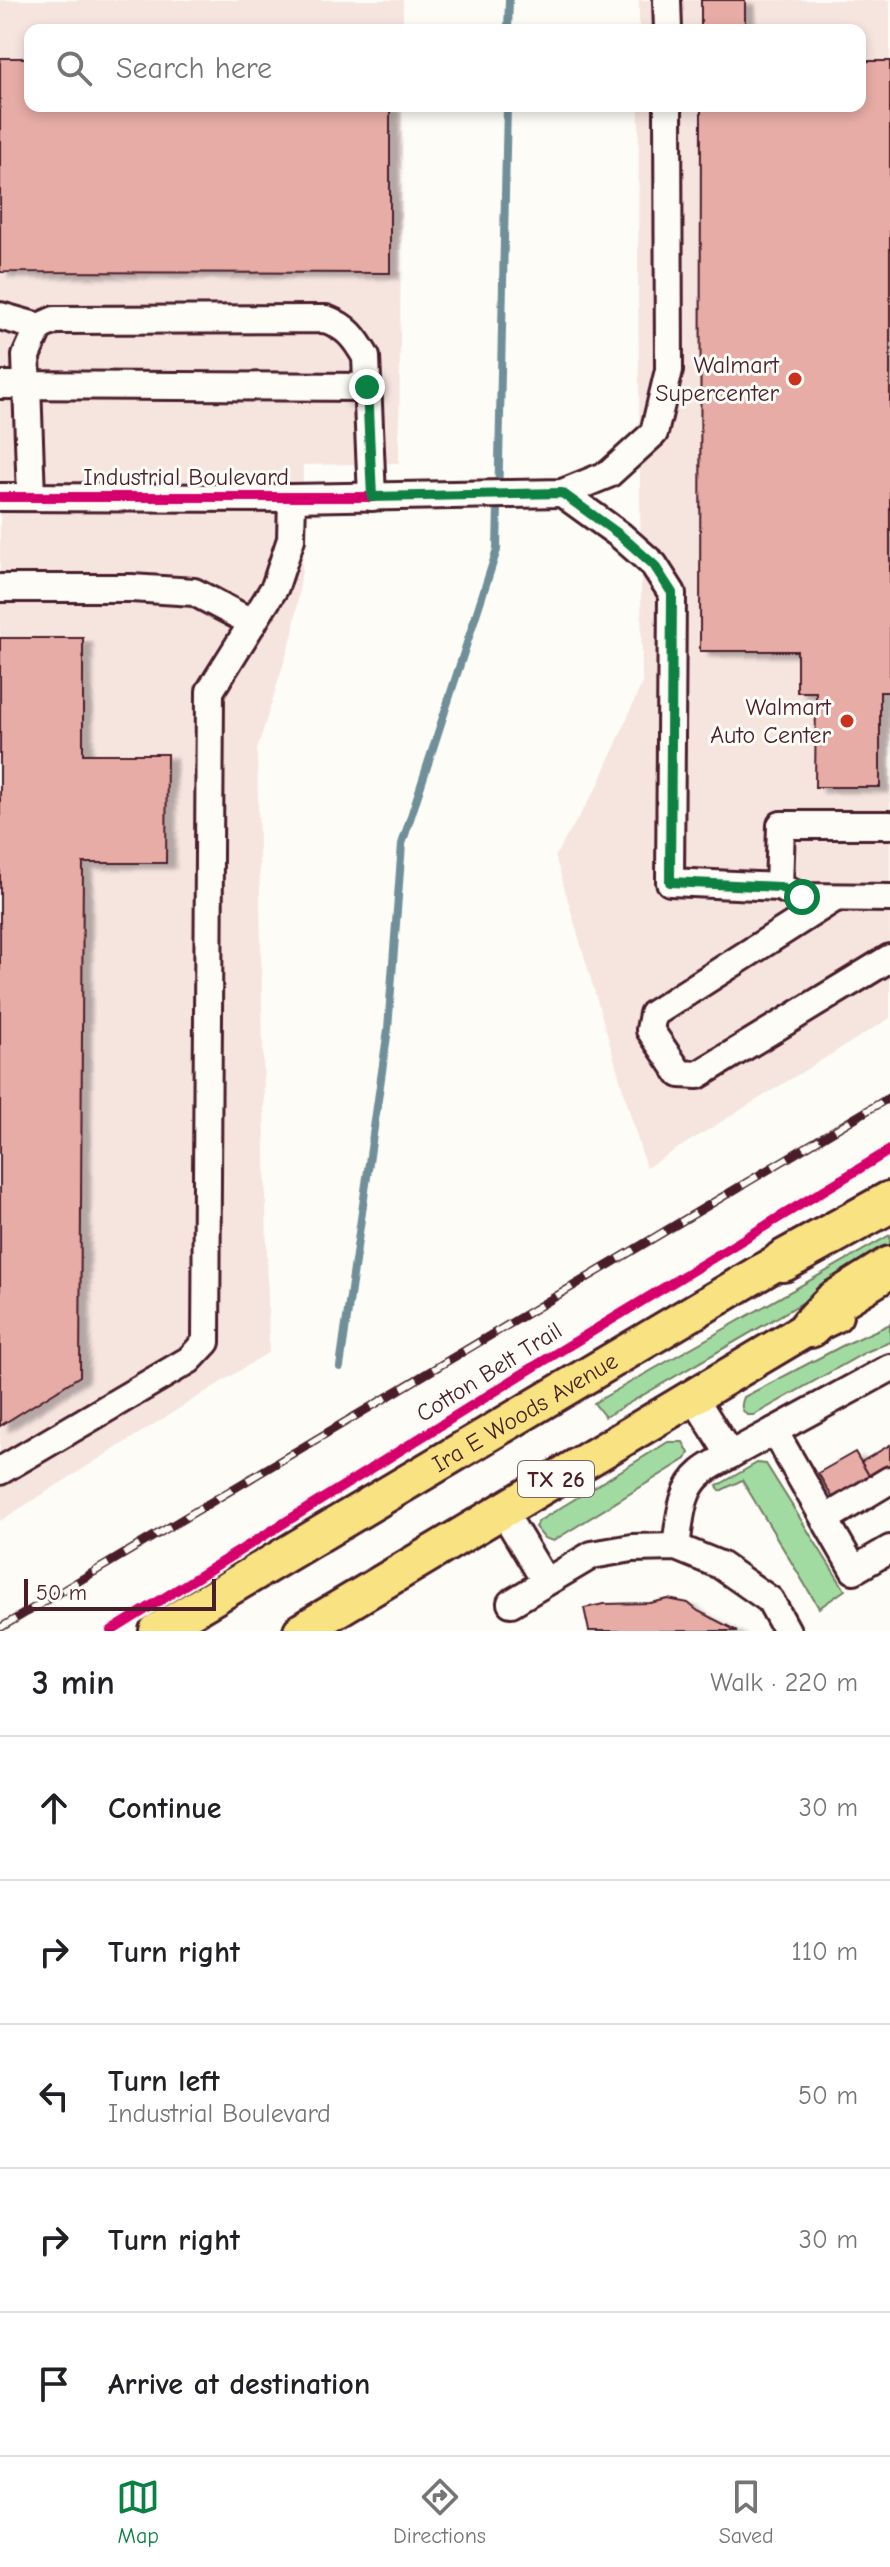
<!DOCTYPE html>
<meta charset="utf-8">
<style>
:root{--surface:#fff;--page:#f2f2f2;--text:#202124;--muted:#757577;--line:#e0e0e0;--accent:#0b8043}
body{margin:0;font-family:"Comic Neue",sans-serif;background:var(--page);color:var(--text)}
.scale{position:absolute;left:24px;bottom:20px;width:192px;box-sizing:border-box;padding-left:8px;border:4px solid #4a1f2b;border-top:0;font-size:22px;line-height:28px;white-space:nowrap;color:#4a1f2b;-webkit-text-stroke:6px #fdfcf7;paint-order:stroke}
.stop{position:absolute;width:24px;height:24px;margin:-18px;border:6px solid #0b8043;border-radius:50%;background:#fff}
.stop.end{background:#0b8043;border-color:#fff;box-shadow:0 2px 8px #0008}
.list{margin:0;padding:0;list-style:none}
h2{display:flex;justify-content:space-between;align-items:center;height:104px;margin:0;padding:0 32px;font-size:34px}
h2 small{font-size:26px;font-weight:400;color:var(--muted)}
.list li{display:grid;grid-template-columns:52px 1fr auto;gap:24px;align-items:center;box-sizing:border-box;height:144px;padding:0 32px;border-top:2px solid var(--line)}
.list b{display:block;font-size:30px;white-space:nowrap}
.list p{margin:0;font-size:26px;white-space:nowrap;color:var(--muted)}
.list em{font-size:26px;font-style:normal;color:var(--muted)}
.icon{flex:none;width:44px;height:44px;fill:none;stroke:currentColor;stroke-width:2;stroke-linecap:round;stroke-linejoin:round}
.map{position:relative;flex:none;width:890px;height:1631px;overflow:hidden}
.search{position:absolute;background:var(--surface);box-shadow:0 4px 12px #0003;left:24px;right:24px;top:24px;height:88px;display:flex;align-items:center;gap:20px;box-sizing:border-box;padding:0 28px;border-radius:16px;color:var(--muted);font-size:30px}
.sheet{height:824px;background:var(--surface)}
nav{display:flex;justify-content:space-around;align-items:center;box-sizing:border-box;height:112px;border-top:2px solid var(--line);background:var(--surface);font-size:22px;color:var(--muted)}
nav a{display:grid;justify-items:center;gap:4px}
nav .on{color:var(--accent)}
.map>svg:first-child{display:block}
.built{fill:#f6e4df}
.green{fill:#a1dba1;stroke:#767d66;stroke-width:2}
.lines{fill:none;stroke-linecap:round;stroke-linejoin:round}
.stream{stroke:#708f99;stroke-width:8}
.building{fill:#e7aca6;stroke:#4a1f2b;stroke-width:2;filter:url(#shadow)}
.minor-casing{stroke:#4a1f2b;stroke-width:32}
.major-casing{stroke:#4a1f2b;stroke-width:40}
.highway-casing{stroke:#4a1f2b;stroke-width:46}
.minor{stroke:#fdfcf7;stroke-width:26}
.major{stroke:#f8e281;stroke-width:34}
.highway{stroke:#f8e281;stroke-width:40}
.rail-casing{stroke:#4a1f2b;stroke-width:9}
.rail{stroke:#fdfcf7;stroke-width:6;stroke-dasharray:18;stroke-linecap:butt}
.cycleway-casing{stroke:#fdfcf7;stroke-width:15}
.cycleway{stroke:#d6006c;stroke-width:10}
.route{stroke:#0b8043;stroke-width:10}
.poi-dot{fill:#c8321e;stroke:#fdfcf7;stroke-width:3}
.labels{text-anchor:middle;stroke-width:6;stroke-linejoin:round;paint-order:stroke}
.shield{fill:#fdfcf7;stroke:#806168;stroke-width:2}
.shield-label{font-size:22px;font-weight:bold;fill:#4a1f2b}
.poi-label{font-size:24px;fill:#4a1f2b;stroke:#fdfcf7;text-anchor:end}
.street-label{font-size:24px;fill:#4a1f2b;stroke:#fdfcf7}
</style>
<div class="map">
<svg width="890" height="1631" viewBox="0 0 890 1631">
<defs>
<filter id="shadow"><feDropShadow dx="9" dy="5" stdDeviation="2" flood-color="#0004"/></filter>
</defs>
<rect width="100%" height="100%" fill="#fdfcf7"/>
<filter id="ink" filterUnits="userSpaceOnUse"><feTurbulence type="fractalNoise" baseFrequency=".0125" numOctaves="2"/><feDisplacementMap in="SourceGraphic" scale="16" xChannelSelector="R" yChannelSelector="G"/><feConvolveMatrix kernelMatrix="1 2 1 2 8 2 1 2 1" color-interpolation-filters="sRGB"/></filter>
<g filter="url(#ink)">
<g class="built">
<path d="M0,0H403V30H30V106H402L399,463L303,465L302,570L293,633L257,750L269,1352L0,1521Z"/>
<path d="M639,0H890V1018L646,1168L555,856L599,784L642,683L638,290L639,106H860V30H639Z"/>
</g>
<g class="green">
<path d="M890,1235V1252L605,1417L594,1403Z"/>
<path d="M890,1324V1342L866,1352L754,1415H747C740,1409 741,1405 744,1397L842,1346Z"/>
<path d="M668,1442H683L689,1453L686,1459L553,1541L544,1538L535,1527L539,1521Z"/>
<path d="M757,1463L766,1464L845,1590L819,1608L742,1480L720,1491L717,1486Z"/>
</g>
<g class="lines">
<g class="stream">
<path d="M508,30L509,0"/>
<path d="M340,1367L388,1029L402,844L497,550L507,106"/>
</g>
</g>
<g class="building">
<rect x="701" y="0" width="44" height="30"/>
<path d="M0,58H30V106H390V273L0,272Z"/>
<path d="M860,61H890V692H880V787H815L816,692H797V651H700L701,106H860Z"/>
<path d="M0,638H83V754H167L166,863H83L80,1376L0,1426Z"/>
<path d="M890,1445V1467L871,1479L861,1462Z"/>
<path d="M855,1452L871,1479L834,1500L818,1473Z"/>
<path d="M668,1599L688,1603L698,1611L737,1631H589L584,1608L604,1604L650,1603Z"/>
</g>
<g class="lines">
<defs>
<g id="minor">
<path d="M667,0L668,30"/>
<path d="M0,316L39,327"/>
<path d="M0,385L367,387"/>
<path d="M562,493L620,535L654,565L672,593L670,882L779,887L802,897L890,898"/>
<path d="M0,497L292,498L562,493L609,474L654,433L669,370L668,106"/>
<path d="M31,497L26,356L39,327L55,320L326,319C347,327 355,338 366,357L372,497"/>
<path d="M0,588H131L194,592L253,623"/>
<path d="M779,887L781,825H890"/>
<path d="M835,898L653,1014L650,1030L680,1074L698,1075L890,958"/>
<path d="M693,1396L730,1455L890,1368"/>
<path d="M774,1431L854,1570L890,1549"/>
<path d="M0,1471L189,1360L206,1342L210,691L275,587L291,539L292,498"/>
<path d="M503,1511L545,1581"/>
<path d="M825,1519L890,1480"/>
<path d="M676,1547C680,1522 680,1490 701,1473C709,1466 720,1461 730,1455"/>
<path d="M511,1603L592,1555L632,1548L676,1547L720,1565L770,1600L787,1631"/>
</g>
<g id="major">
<path id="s1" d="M157,1631L803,1247"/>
<path d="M301,1631L810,1327L835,1315"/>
</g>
<g id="highway">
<path d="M783,1261L890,1202"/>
<path d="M810,1327L834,1302L890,1267"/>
</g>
</defs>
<use href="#minor" class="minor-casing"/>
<use href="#major" class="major-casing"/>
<use href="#highway" class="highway-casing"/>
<use href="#minor" class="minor"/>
<use href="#major" class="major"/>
<use href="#highway" class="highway"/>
<defs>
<path id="rail" d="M0,1628L890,1097"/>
</defs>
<use href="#rail" class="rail-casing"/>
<use href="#rail" class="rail"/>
<defs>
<g id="cycleway">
<path d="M0,497H372"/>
<path d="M111,1631L537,1365L890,1150"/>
</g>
</defs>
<use href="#cycleway" class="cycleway-casing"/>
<use href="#cycleway" class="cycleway"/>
</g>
</g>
<g class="lines" filter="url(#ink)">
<path class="route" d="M367,387L372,497L562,493L620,535L654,565L672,593L670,882L779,887L802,897"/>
</g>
<g class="poi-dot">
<circle cx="795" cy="379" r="8"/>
<circle cx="847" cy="721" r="8"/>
</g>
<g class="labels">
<rect class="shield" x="518" y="1461" width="76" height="36" rx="6"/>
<g class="shield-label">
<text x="556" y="1487">TX 26</text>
</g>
<g class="poi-label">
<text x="779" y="373">Walmart<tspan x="779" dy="28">Supercenter</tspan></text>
<text x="831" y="715">Walmart<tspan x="831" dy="28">Auto Center</tspan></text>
</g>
<g class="street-label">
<text x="186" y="485">Industrial Boulevard</text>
<text transform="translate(489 1372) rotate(-32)" y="8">Cotton Belt Trail</text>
<text dy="8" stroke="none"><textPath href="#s1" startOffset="428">Ira E Woods Avenue</textPath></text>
</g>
</g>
</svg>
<div class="scale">50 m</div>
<div class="stop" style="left:802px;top:897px"></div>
<div class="stop end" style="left:367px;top:387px"></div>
<div class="search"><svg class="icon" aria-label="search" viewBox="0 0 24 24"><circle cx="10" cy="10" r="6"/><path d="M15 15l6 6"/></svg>Search here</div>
</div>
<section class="sheet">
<h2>3 min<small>Walk · 220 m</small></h2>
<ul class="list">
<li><svg class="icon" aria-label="ahead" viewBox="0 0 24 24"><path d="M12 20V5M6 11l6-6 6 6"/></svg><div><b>Continue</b></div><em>30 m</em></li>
<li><svg class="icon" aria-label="right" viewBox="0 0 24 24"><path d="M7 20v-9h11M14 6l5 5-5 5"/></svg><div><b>Turn right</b></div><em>110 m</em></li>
<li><svg class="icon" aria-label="left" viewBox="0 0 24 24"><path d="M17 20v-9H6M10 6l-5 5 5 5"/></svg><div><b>Turn left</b><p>Industrial Boulevard</p></div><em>50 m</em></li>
<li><svg class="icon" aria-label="right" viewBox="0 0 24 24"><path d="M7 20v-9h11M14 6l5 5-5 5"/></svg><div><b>Turn right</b></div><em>30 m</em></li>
<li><svg class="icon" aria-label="arrive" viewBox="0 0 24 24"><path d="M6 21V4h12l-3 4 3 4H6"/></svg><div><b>Arrive at destination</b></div></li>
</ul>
</section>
<nav>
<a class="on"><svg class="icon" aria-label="map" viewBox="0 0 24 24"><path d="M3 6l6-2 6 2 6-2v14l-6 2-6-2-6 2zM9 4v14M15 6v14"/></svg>Map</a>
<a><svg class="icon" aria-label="directions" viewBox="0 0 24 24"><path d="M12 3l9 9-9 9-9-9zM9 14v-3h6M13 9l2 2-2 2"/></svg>Directions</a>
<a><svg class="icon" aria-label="saved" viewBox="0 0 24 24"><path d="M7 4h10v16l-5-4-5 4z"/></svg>Saved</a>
</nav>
